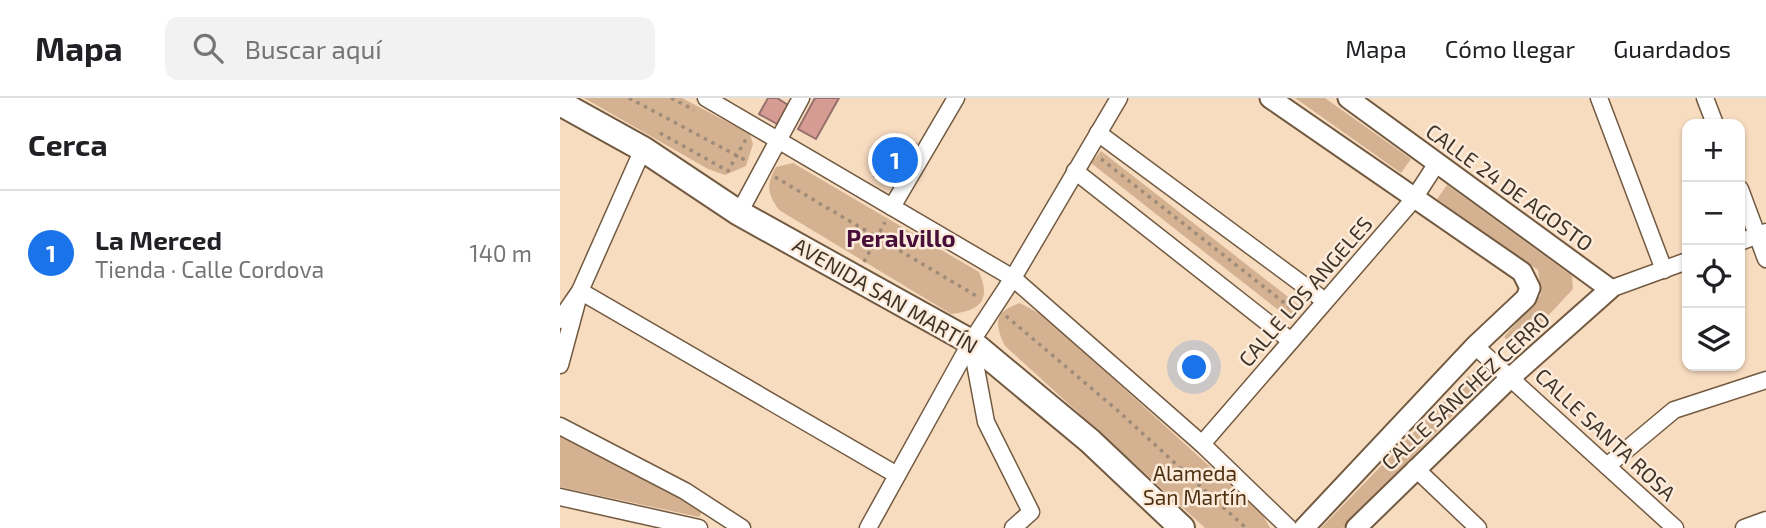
<!DOCTYPE html>
<html lang="es">
<meta charset="utf-8">
<style>
:root{--surface:#fff;--page:#f2f2f2;--text:#202124;--muted:#757577;--line:#e0e0e0;--accent:#1a73e8}
body{margin:0;font-family:"Exo 2",sans-serif;background:var(--page);color:var(--text)}
.controls{position:absolute;right:21px;top:21px;display:grid;overflow:hidden;border-radius:14px;box-shadow:0 2px 5px #0004}
.controls button{width:63px;height:63px;display:grid;place-items:center;padding:0;border:0;border-bottom:2px solid var(--line);background:var(--surface);color:var(--text);font:35px sans-serif}
.you{position:absolute;left:635px;top:270px;width:24px;height:24px;margin:-18px;border:5px solid #fff;border-radius:50%;background:#1a73e8;box-shadow:0 0 0 10px #1a73e833}
.badge{display:grid;place-items:center;width:46px;height:46px;border-radius:50%;background:var(--accent);color:#fff;font-size:23px;font-weight:700}
.pin{position:absolute;translate:-50% -50%;border:4px solid #fff;box-shadow:0 2px 7px #0006}
.list{margin:0;padding:0;list-style:none}
h2{display:flex;justify-content:space-between;align-items:center;height:91px;margin:0;padding:0 28px;font-size:30px}
h2 small{font-size:23px;font-weight:400;color:var(--muted)}
.list li{display:grid;grid-template-columns:46px 1fr auto;gap:21px;align-items:center;box-sizing:border-box;height:126px;padding:0 28px;border-top:2px solid var(--line)}
.list b{display:block;font-size:26px;white-space:nowrap}
.list p{margin:0;font-size:23px;white-space:nowrap;color:var(--muted)}
.list em{font-size:23px;font-style:normal;color:var(--muted)}
.icon{flex:none;width:38px;height:38px;fill:none;stroke:currentColor;stroke-width:2;stroke-linecap:round;stroke-linejoin:round}
.map{position:relative;flex:none;width:1206px;height:430px;overflow:hidden}
header{display:flex;align-items:center;gap:42px;box-sizing:border-box;height:98px;padding:0 35px;background:var(--surface);border-bottom:2px solid var(--line)}
header strong{font-size:33px}
nav{display:flex;gap:38px;margin-inline-start:auto;font-size:24px}
.search{width:490px;height:63px;background:var(--page);display:flex;align-items:center;gap:18px;box-sizing:border-box;padding:0 24px;border-radius:14px;color:var(--muted);font-size:26px}
main{display:flex}
aside{flex:1;background:var(--surface)}
.map>svg:first-child{display:block}
.green{fill:#d4b291}
.building{fill:#d69b93;stroke:#96706b;stroke-width:2}
.lines{fill:none;stroke-linecap:round;stroke-linejoin:round}
.minor-casing{stroke:#725a41;stroke-width:19}
.tertiary-casing{stroke:#725a41;stroke-width:23}
.primary-casing{stroke:#725a41;stroke-width:28}
.path{stroke:#9f8b78;stroke-width:3.5;stroke-dasharray:3.5 5;stroke-linecap:butt}
.minor{stroke:#fff;stroke-width:16}
.tertiary{stroke:#fff;stroke-width:19}
.primary{stroke:#fff;stroke-width:24}
.labels{text-anchor:middle;stroke-width:5;stroke-linejoin:round;paint-order:stroke}
.street-label{font-size:21px;fill:#3e3328;stroke:#fdebdb}
.park-label{font-size:21px;fill:#4d3111;stroke:#fdebdb}
.quarter-label{font-size:24px;font-weight:bold;fill:#470f39;stroke:#fdebdb}
</style>
<header>
<strong>Mapa</strong>
<div class="search"><svg class="icon" aria-label="search" viewBox="0 0 24 24"><circle cx="10" cy="10" r="6"/><path d="M15 15l6 6"/></svg>Buscar aquí</div>
<nav><a>Mapa</a><a>Cómo llegar</a><a>Guardados</a></nav>
</header>
<main>
<aside>
<h2>Cerca<small></small></h2>
<ul class="list">
<li><span class="badge">1</span><div><b>La Merced</b><p>Tienda · Calle Cordova</p></div><em>140 m</em></li>
</ul>
</aside>
<div class="map">
<svg width="1206" height="430" viewBox="0 0 1206 430">
<rect width="100%" height="100%" fill="#f8dcc0"/>
<g class="green">
<path d="M24,0H122L190,36L193,46L186,68L165,77L148,71Z"/>
<path d="M735,0H765L851,61L841,75Z"/>
<path d="M541,53L741,209L731,222L531,65Z"/>
<path d="M233,65L419,174C432,203 419,213 391,216L219,112C207,95 206,87 216,69Z"/>
<path d="M887,87L1012,178L1013,191L957,251L944,239L981,197L978,172L877,101Z"/>
<path d="M460,205L484,218L702,416L710,430H645L445,248C434,226 434,213 460,205Z"/>
<path d="M919,267L931,278L783,430H761Z"/>
<path d="M0,329L143,412L139,419L0,389Z"/>
</g>
<g class="building">
<path d="M208,0H217L228,7L217,26L199,16Z"/>
<path d="M255,0H279L256,41L238,31Z"/>
<path d="M337,36L356,46L333,88L314,78Z"/>
</g>
<g class="lines">
<defs>
<g id="minor">
<path d="M146,0L453,180L642,346L729,430"/>
<path d="M1039,0L1104,172"/>
<path d="M1145,0L1155,26"/>
<path d="M538,35L765,203"/>
<path d="M515,73L731,243"/>
<path d="M1180,91L1206,161"/>
<path d="M332,109L396,0"/>
<path d="M179,115L241,0"/>
<path d="M1180,144L1206,134"/>
<path d="M1050,191L1127,163"/>
<path d="M0,222L20,193L337,377"/>
<path d="M411,244L426,324L471,414L453,430"/>
<path d="M915,248L1115,430"/>
<path d="M0,267L20,193L83,51"/>
<path d="M0,328L125,393L182,430"/>
<path d="M642,346L853,102L877,65"/>
<path d="M1047,368L1114,312L1206,282"/>
<path d="M855,370L918,430"/>
<path d="M0,399L139,430"/>
<path d="M308,430L411,244L453,180L559,0"/>
<path d="M1184,430L1206,422"/>
</g>
<g id="tertiary">
<path d="M710,0L962,174L970,190L966,200L915,248L744,430"/>
<path d="M788,0L1050,191L951,279L796,430"/>
</g>
<path id="primary" d="M0,5L83,51L179,115L411,244L530,343L622,430"/>
</defs>
<use href="#minor" class="minor-casing"/>
<use href="#tertiary" class="tertiary-casing"/>
<use href="#primary" class="primary-casing"/>
<g class="path">
<path d="M69,0L187,63"/>
<path d="M111,0L134,12"/>
<path d="M100,35L168,73L186,41"/>
<path d="M541,61L736,214"/>
<path d="M215,79L420,200"/>
<path d="M304,164L325,124"/>
<path d="M446,218L557,312L686,430"/>
</g>
<use href="#minor" class="minor"/>
<use href="#tertiary" class="tertiary"/>
<use href="#primary" class="primary"/>
</g>
<g class="labels">
<g class="street-label">
<text transform="translate(949 90) rotate(36)" y="7">CALLE 24 DE AGOSTO</text>
<text transform="translate(746 194) rotate(-49)" y="7">CALLE LOS ANGELES</text>
<text transform="translate(325 198) rotate(30)" y="7">AVENIDA SAN MARTÍN</text>
<text transform="translate(906 293) rotate(-43)" y="7">CALLE SANCHEZ CERRO</text>
<text transform="translate(1045 337) rotate(43)" y="7">CALLE SANTA ROSA</text>
</g>
<g class="park-label">
<text x="635" y="383">Alameda<tspan x="635" dy="24">San Martín</tspan></text>
</g>
<g class="quarter-label">
<text x="341" y="149">Peralvillo</text>
</g>
</g>
</svg>
<div class="controls">
<button>+</button>
<button>−</button>
<button><svg class="icon" aria-label="locate" viewBox="0 0 24 24"><circle cx="12" cy="12" r="6"/><path d="M12 2v4M12 18v4M2 12h4M18 12h4"/></svg></button>
<button><svg class="icon" aria-label="layers" viewBox="0 0 24 24"><path d="M12 4l9 5-9 5-9-5zM3 14l9 5 9-5"/></svg></button>
</div>
<div class="you"></div>
<div class="pin badge" style="left:335px;top:62px">1</div>
</div>
</main>
